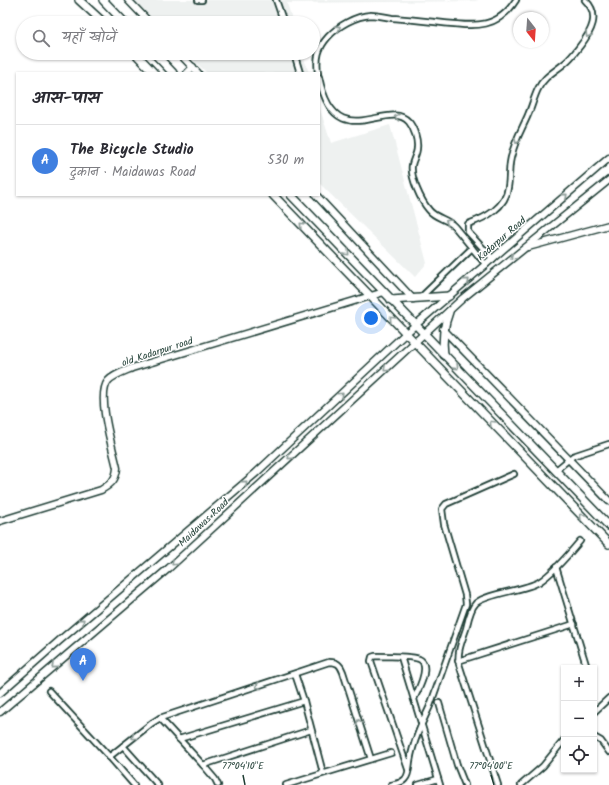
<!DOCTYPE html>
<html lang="hi">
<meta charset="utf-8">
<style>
:root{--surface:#fff;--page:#f7f7f7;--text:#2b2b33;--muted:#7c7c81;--line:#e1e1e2;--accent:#1f3d34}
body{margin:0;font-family:Kalam,"Playpen Sans Deva",sans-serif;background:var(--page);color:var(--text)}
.controls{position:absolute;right:12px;bottom:12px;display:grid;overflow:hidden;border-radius:0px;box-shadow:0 1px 3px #0004}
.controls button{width:36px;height:36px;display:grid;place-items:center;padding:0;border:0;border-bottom:1px solid var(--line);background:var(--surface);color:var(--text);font:20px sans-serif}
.compass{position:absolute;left:513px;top:12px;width:36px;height:36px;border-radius:50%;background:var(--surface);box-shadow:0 1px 3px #0004;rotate:163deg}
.you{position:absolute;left:371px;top:318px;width:14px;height:14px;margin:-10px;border:3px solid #fff;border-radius:50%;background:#1a73e8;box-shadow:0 0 0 6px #1a73e833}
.badge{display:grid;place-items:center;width:26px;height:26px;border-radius:50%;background:var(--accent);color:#fff;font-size:13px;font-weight:700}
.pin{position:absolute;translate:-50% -33px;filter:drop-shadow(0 1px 2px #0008)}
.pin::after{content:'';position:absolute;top:21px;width:14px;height:12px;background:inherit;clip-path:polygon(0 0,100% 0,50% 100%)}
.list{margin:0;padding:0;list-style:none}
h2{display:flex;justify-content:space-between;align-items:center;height:52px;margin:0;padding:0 16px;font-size:17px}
h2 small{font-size:13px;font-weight:400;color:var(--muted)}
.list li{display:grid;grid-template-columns:26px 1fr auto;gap:12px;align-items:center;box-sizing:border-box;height:72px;padding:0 16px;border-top:1px solid var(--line)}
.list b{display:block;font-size:15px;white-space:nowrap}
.list p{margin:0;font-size:13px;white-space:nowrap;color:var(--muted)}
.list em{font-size:13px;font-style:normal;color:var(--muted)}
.icon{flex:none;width:22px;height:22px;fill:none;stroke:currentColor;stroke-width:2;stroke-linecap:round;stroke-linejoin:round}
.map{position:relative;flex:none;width:609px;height:785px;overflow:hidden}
.search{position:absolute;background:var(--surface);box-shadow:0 1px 3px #0004;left:16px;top:16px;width:304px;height:44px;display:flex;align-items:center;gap:10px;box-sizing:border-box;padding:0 14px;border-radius:22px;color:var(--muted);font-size:15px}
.panel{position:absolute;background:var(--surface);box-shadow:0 1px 3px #0004;left:16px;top:72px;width:304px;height:124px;border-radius:0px}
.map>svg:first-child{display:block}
.built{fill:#eef1f0}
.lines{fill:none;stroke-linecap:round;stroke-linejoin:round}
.minor-casing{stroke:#1f3d34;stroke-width:8}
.tertiary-casing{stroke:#1f3d34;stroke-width:9}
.secondary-casing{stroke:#1f3d34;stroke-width:10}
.minor{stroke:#fff;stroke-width:4.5}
.tertiary{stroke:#fff;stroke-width:6}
.secondary{stroke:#fff;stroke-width:7}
.oneway{stroke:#8f9e9a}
.ticks{fill:none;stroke:#1f3d34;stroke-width:1.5}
.labels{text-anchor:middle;stroke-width:3;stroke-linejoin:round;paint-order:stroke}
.street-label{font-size:10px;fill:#1f3d34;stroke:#fff}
.ticks-label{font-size:10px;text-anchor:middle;fill:#1f3d34;stroke:#fff;stroke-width:3;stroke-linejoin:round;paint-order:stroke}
</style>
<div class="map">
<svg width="609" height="785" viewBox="0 0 609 785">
<rect width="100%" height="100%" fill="#fff"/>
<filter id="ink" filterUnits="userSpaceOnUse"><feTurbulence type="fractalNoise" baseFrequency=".025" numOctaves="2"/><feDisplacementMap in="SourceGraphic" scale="8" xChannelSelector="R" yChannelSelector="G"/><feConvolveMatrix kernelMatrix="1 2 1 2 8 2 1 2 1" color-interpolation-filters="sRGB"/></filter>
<g filter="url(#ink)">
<g class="built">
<path d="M132,0H479L475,1L287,3L293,23H156Z"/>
<path d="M186,53H302L309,73H207Z"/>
<path d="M319,106L331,143L390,125L427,263L415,277L319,183Z"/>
</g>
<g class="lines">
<defs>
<g id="minor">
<path d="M198,0H202"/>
<path d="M276,0L284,23"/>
<path d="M294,53L300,73"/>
<path d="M318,73C316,58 318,48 328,37C338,26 355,16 371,15C377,15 385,17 392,18C409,19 426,21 443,23C474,26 497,30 516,0"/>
<path d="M319,77C335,158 388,97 409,122C414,128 418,140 417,148C417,154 413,159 412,165C410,177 421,201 429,210C435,218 447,219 454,226L486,265"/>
<path d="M493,259L468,232V224C485,218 506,208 508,187C510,176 508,165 512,154C515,140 523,127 528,115C532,106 534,97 538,89C544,76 556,71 566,62C572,57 576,51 580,46C591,32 601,15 585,0"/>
<path d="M420,298L472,248"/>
<path d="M556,470L573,456L609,444"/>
<path d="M556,567L587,668"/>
<path d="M401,657L440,785"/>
<path d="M458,661L574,624"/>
<path d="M295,674L304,701L323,773"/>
<path d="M49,691L107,754L134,785"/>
<path d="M439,703L457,765L465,785"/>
<path d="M594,712L609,698"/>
<path d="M160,718L203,765L215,779L218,785"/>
<path d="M594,737L601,741L609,752"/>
<path d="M179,739L304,701"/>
<path d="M123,746L158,785"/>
<path d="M109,757L152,723L160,718L329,662C337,662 340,664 343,672L371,759"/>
<path d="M203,765L311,730"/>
<path d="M408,769L371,661L372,657L375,656C384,656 412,656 419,659C422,660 424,663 424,666C426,676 418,690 414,699"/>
<path d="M286,785L391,753"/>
<path d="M391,785C395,784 402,783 405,779C409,775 409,767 410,761C413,742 422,723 430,706L466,604L465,595L444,524L442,509L446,504L514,474"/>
<path d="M418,785L438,779"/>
<path d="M498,785L459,664C457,651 462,641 466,629C468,621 470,609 476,603C488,593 523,591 539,582C552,574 570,553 580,541"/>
<path d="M521,785L543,766L564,740"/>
</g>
<g id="tertiary">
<path d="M128,0L150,23"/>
<path d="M179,53L198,73"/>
<path d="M187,73L193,67"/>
<path d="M316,195L413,299"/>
<path d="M528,247L609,225"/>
<path d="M443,329L609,501"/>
<path d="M0,521L101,490C111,484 116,480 117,468C113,449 96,396 108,381C113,375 125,371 132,368L384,292"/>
<path d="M0,693L59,641L256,473L405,334L609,158"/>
<path d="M0,712L169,568L463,298L609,180"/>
</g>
<g id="secondary">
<path d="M79,0L104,23"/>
<path d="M103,0L125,23"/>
<path d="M135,53L154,73"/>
<path d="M154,53L173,73"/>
<path d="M273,195L609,544"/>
<path d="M291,195L609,526"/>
<path d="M391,300L449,296"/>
<path d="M444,355C442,339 443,327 449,312"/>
</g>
</defs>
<use href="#minor" class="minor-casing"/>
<use href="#tertiary" class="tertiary-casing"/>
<use href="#secondary" class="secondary-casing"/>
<use href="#minor" class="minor"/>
<use href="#tertiary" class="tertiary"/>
<use href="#secondary" class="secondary"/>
</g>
<defs><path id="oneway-chevron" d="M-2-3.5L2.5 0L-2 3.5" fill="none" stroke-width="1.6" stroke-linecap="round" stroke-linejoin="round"/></defs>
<g class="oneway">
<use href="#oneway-chevron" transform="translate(338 28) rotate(-33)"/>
<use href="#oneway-chevron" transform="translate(588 35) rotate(122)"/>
<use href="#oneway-chevron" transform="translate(397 117) rotate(-169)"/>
<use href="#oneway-chevron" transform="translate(517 141) rotate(114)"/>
<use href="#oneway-chevron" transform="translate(565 196) rotate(-41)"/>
<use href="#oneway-chevron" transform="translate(448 222) rotate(-149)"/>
<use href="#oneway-chevron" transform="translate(302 225) rotate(-134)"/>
<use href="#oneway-chevron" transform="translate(347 253) rotate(46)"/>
<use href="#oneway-chevron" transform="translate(513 257) rotate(141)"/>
<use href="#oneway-chevron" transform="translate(467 281) rotate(-40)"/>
<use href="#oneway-chevron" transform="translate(392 319) rotate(-134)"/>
<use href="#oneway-chevron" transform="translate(456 367) rotate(45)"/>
<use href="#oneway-chevron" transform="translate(386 369) rotate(137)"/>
<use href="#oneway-chevron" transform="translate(341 395) rotate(-43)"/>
<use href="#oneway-chevron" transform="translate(492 423) rotate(-134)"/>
<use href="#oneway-chevron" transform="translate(290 457) rotate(138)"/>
<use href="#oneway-chevron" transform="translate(245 483) rotate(-40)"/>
<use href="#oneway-chevron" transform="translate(582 516) rotate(-134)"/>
<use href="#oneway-chevron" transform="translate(174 563) rotate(137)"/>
<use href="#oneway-chevron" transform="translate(82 621) rotate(-41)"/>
<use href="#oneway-chevron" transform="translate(54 666) rotate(139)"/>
<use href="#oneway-chevron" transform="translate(258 686) rotate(162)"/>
<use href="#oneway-chevron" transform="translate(359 722) rotate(-108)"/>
<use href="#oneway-chevron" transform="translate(134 737) rotate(142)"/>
</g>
</g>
<path class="ticks" d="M243,775L245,785M491,775L494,785"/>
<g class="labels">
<g class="street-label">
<text transform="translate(501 238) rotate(-41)" y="4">Kadarpur Road</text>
<text transform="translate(157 351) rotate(-18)" y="4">old Kadarpur road</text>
<text transform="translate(203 522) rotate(-43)" y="4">Maidawas Road</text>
</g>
</g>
<g class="ticks-label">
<text x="243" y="769">77°04'10"E</text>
<text x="491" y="769">77°04'00"E</text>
</g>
</svg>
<div class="controls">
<button>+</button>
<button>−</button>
<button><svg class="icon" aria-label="locate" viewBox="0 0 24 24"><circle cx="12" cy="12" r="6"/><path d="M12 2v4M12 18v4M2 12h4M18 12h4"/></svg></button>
</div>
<svg class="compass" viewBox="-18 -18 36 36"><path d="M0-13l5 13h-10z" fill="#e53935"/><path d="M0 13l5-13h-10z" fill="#7c7c81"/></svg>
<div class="you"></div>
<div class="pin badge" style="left:83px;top:681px;background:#3f7fe0">A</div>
<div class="search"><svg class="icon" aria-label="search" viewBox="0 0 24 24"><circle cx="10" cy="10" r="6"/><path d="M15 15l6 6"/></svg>यहाँ खोजें</div>
<section class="panel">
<h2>आस-पास<small></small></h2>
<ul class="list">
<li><span class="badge" style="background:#3f7fe0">A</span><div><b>The Bicycle Studio</b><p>दुकान · Maidawas Road</p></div><em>530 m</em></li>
</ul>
</section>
</div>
